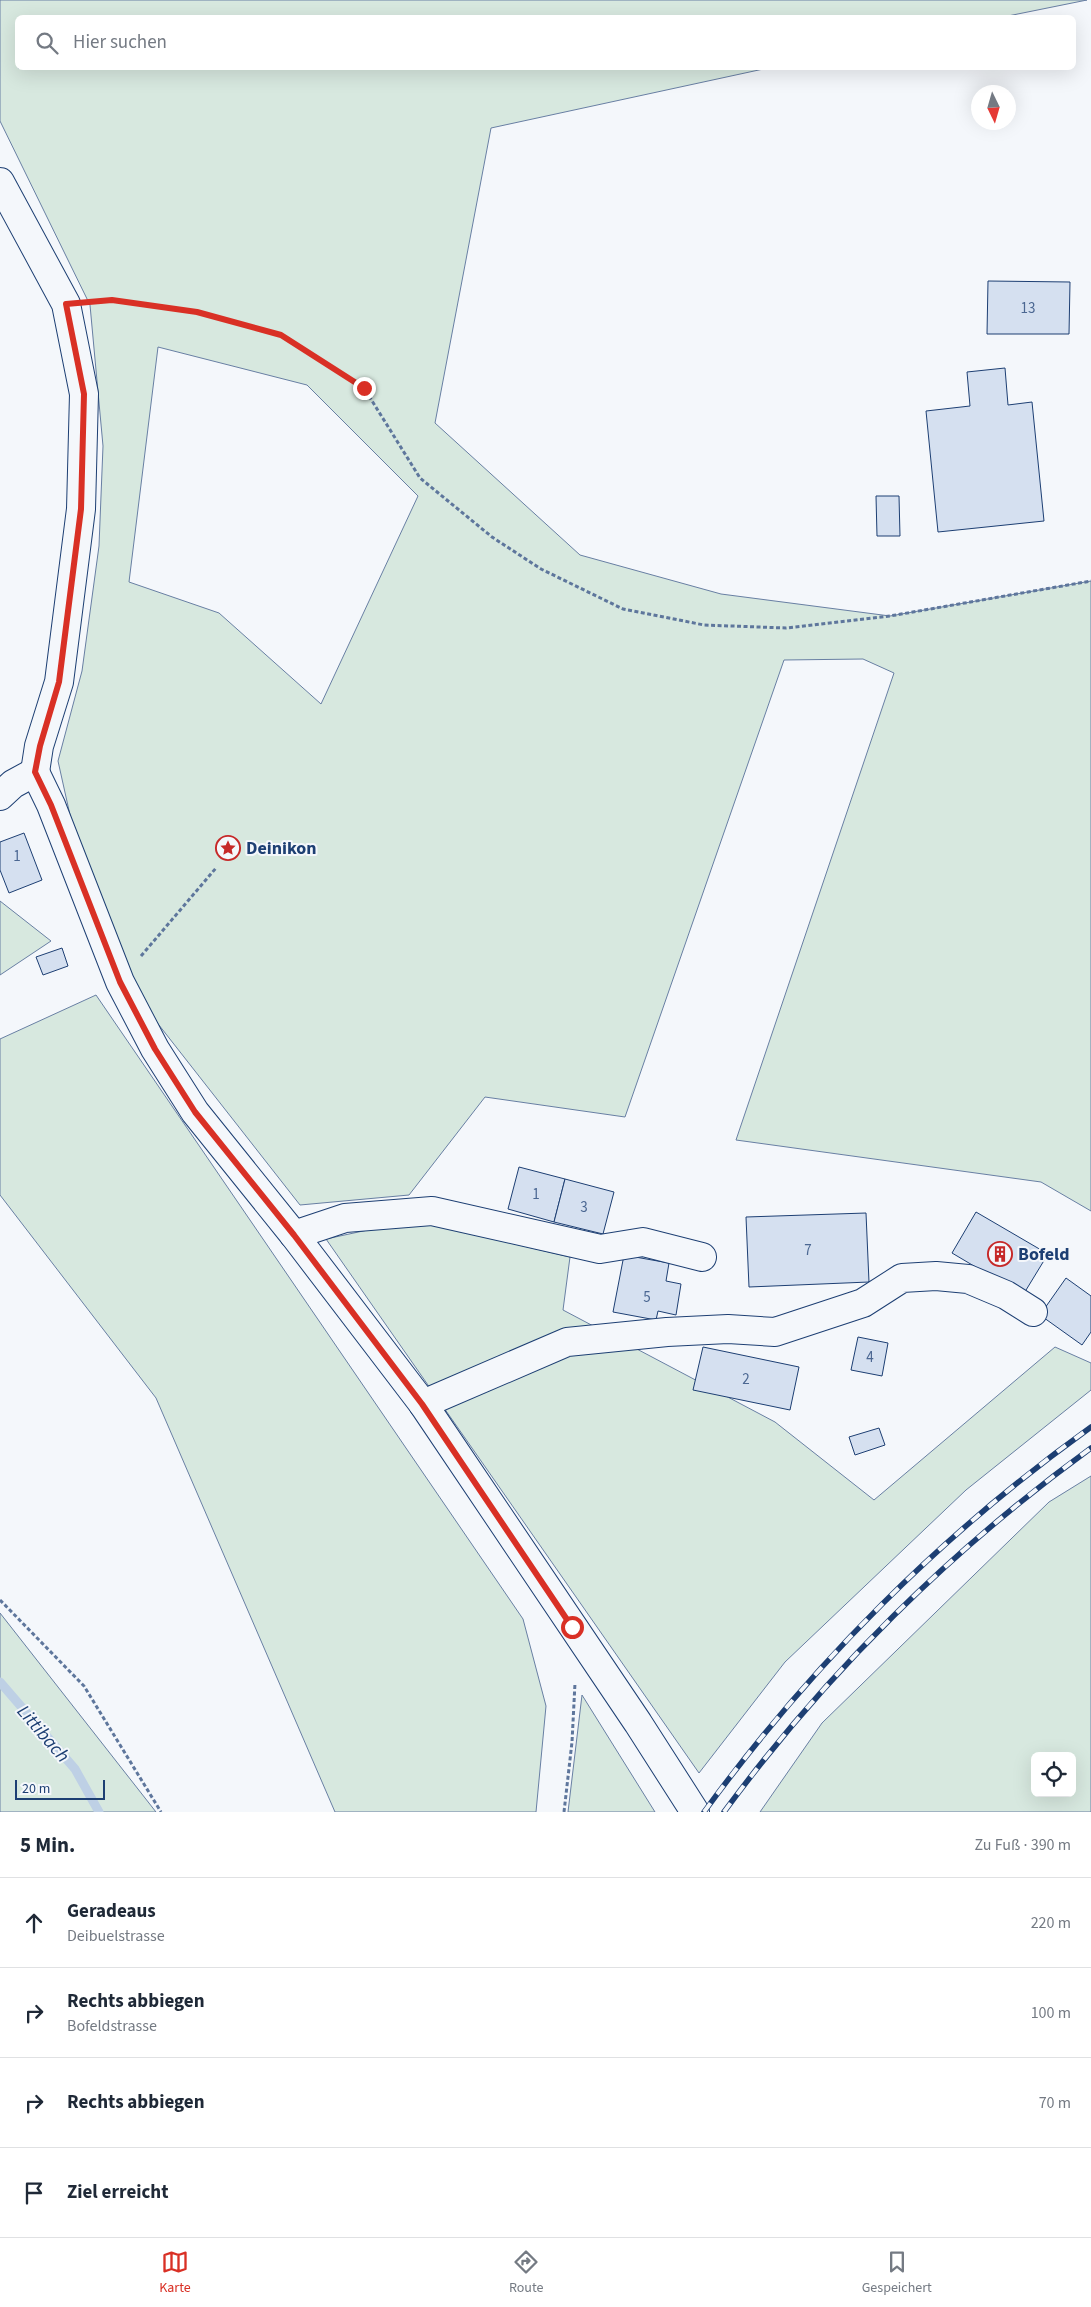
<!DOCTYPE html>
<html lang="de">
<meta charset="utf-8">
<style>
:root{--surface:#fff;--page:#f2f2f3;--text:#1f2937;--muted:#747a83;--line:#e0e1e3;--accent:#d93025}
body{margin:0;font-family:"Source Sans 3",sans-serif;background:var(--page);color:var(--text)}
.controls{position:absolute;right:15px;bottom:15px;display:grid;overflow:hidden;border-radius:8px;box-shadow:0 5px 20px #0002}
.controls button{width:45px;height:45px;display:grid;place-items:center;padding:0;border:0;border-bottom:1px solid var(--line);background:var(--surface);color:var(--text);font:25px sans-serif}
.compass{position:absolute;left:971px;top:85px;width:45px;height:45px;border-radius:50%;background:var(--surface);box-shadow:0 5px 20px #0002;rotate:175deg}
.scale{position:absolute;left:15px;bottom:12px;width:90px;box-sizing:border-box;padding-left:5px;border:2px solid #1d3f73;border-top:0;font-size:14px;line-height:18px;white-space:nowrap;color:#1d3f73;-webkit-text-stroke:4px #f4f7fb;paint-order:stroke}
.stop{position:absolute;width:15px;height:15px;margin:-11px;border:4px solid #d93025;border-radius:50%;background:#fff}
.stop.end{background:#d93025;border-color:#fff;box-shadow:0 1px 5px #0008}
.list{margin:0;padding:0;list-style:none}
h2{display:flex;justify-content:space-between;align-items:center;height:65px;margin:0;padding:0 20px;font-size:21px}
h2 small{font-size:16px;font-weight:400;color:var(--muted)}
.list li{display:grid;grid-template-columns:32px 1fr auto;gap:15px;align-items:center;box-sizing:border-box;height:90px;padding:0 20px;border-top:1px solid var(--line)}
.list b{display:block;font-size:19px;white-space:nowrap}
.list p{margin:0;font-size:16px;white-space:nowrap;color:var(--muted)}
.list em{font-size:16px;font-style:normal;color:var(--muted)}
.icon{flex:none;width:28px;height:28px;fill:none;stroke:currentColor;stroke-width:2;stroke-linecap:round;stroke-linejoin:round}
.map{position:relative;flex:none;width:1091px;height:1812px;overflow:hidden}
.search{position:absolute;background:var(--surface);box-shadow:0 5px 20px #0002;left:15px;right:15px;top:15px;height:55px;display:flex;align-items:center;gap:12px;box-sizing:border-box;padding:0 18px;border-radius:8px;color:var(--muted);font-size:19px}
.sheet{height:425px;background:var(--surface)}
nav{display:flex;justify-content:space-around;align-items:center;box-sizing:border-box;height:70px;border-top:1px solid var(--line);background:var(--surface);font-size:14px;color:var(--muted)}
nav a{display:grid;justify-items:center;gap:2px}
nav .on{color:var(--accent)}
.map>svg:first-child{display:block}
.green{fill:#d7e8df;stroke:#687fa3;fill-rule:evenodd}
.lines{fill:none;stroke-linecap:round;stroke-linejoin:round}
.stream{stroke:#bed0e5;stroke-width:9}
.building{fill:#d5e0f0;stroke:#1d3f73}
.minor-casing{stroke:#1d3f73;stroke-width:30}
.path{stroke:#5e769c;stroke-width:3;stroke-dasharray:4 2.5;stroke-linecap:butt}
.minor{stroke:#f4f7fb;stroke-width:28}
.rail-casing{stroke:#1d3f73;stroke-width:5.5}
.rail{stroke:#f4f7fb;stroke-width:4;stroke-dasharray:11;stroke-linecap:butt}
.route{stroke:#d93025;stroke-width:6}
.labels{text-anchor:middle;stroke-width:4;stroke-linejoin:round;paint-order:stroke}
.number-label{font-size:15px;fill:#4b6792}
.poi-label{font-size:18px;font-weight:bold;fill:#1d3f73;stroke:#f4f7fb;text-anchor:start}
.water-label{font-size:19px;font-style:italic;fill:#1d3f73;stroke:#f4f7fb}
</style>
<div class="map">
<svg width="1091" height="1812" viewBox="0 0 1091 1812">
<rect width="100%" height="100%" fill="#f4f7fb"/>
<g class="green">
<path d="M0,0H1087L998,18H18V68H768L491,128L435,423L580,555L721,594L890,616L1091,581V1211L1041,1182L736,1140L894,673L863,659L784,660L625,1117L485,1097L409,1195L300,1205L126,983L74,833L58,761L82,671L99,546L103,446L90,305L0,121ZM158,347L307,385L418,496L321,704L219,613L129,582Z"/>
<path d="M0,901L51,941L0,975Z"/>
<path d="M96,995L523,1619L546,1706L536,1812H335L156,1398L0,1195V1039Z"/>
<path d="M414,1220L570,1257L563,1310L775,1422L874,1500L1055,1347L1091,1363V1390L966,1490L785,1662L699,1773L326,1239Z"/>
<path d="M1091,1476V1812H760L822,1723L1049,1502ZM1035,1756H1072V1793H1035Z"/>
<path d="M0,1613L156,1812H0Z"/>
<path d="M582,1695L655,1812H568Z"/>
</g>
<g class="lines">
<path class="stream" d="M0,1682L75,1769L99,1812"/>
</g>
<g class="building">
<path d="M988,281L1070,282L1069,334H987Z"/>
<path d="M1005,368L1008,405L1032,402L1044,521L938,532L926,411L970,406L967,372Z"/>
<path d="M876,496H899L900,536H877Z"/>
<path d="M24,833L42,880L9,893L0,870V842Z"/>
<path d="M62,948L68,966L43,975L36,957Z"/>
<path d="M519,1167L565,1179L554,1222L508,1209Z"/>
<path d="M565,1179L614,1192L603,1234L554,1222Z"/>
<path d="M976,1212L1048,1254L1023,1295L952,1253Z"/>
<path d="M866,1213L869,1282L749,1287L746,1217Z"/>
<path d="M624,1255L669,1263L666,1281L681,1284L676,1315L658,1311L656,1320L613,1312Z"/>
<path d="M1066,1278L1091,1296V1332L1082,1345L1040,1315Z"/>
<path d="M858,1337L888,1343L882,1376L851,1370Z"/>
<path d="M703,1347L799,1367L790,1410L693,1390Z"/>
<path d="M879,1428L885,1445L855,1455L849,1437Z"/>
</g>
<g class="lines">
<defs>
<g id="minor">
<path d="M0,182L66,304L84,394L81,509L59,682L39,746L35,772"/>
<path d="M35,772L51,805L120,982L155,1049L195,1112L294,1235L423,1404L638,1723L695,1812"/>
<path d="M0,796L13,784L35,772"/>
<path d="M294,1235L345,1218L432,1211L600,1249L643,1242L702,1257"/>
<path d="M423,1404L567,1342L667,1332L728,1329L775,1332L863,1303L902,1278L936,1276L968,1279L1006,1295L1033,1312"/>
</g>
</defs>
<use href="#minor" class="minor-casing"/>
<g class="path">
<path d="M94,302L112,300L197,312L281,335L364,388L420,478L492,537L541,569L623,609L704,625L786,628L890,616L1091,581"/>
<path d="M141,956L216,868"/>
<path d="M0,1600L84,1686L161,1812"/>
<path d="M564,1812L572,1742L575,1683"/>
</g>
<use href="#minor" class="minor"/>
<defs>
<g id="rail">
<path d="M704,1812C811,1665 943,1533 1091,1427"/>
<path d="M724,1812C826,1673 952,1549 1091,1448"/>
</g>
</defs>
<use href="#rail" class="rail-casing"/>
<use href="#rail" class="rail"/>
</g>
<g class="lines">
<path class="route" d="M364,388L281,335L197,312L112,300L66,304L84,394L81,509L59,682L40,746L35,772L51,805L120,982L155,1049L195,1112L294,1235L422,1404L572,1627"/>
</g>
<defs>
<symbol id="sight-ring" viewBox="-11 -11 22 22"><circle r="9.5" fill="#f4f7fb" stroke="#c62828" stroke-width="1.5"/><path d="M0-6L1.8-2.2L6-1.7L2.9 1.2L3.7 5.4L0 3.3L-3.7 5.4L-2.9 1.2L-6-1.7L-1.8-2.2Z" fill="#c62828"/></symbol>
<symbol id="building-ring" viewBox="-11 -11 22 22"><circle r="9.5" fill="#f4f7fb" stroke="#c62828" stroke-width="1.5"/><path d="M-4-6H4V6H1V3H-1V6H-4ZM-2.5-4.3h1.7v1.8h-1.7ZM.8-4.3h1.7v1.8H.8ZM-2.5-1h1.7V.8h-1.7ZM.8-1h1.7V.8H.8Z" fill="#c62828"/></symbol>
</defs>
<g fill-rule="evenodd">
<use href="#sight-ring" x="214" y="834" width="28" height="28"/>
<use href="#building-ring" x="986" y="1240" width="28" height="28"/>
</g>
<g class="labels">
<g class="number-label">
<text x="1028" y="313">13</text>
<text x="17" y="861">1</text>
<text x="536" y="1199">1</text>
<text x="584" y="1212">3</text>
<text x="808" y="1255">7</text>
<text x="647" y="1302">5</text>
<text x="870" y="1362">4</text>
<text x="746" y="1384">2</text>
</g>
<g class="poi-label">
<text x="246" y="854">Deinikon</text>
<text x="1018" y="1260">Bofeld</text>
</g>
<g class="water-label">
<text transform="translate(44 1733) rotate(49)" y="7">Littibach</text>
</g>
</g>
</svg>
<div class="controls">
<button><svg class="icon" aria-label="locate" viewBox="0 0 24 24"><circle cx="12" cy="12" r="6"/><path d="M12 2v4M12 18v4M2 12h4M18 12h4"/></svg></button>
</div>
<svg class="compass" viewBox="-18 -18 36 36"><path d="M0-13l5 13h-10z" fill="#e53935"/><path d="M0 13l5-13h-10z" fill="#747a83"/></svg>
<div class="scale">20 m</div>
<div class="stop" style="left:572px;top:1627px"></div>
<div class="stop end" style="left:364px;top:388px"></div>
<div class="search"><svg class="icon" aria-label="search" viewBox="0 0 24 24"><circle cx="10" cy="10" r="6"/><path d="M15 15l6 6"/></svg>Hier suchen</div>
</div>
<section class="sheet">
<h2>5 Min.<small>Zu Fuß · 390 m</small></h2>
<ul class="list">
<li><svg class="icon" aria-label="ahead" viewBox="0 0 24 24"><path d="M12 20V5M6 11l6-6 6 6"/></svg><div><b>Geradeaus</b><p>Deibuelstrasse</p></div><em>220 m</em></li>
<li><svg class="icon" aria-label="right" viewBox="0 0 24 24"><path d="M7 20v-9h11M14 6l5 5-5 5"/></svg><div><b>Rechts abbiegen</b><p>Bofeldstrasse</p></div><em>100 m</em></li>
<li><svg class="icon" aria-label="right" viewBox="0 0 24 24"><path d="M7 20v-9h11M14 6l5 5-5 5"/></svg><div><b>Rechts abbiegen</b></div><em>70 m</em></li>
<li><svg class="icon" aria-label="arrive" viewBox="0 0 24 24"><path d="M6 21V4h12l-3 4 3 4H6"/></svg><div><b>Ziel erreicht</b></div></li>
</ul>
</section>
<nav>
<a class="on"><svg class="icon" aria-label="map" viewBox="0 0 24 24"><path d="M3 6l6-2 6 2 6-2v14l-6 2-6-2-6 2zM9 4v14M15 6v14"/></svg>Karte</a>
<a><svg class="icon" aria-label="directions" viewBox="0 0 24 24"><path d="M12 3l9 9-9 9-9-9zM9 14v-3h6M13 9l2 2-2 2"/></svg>Route</a>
<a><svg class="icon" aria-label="saved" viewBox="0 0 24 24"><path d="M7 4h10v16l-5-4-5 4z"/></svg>Gespeichert</a>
</nav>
